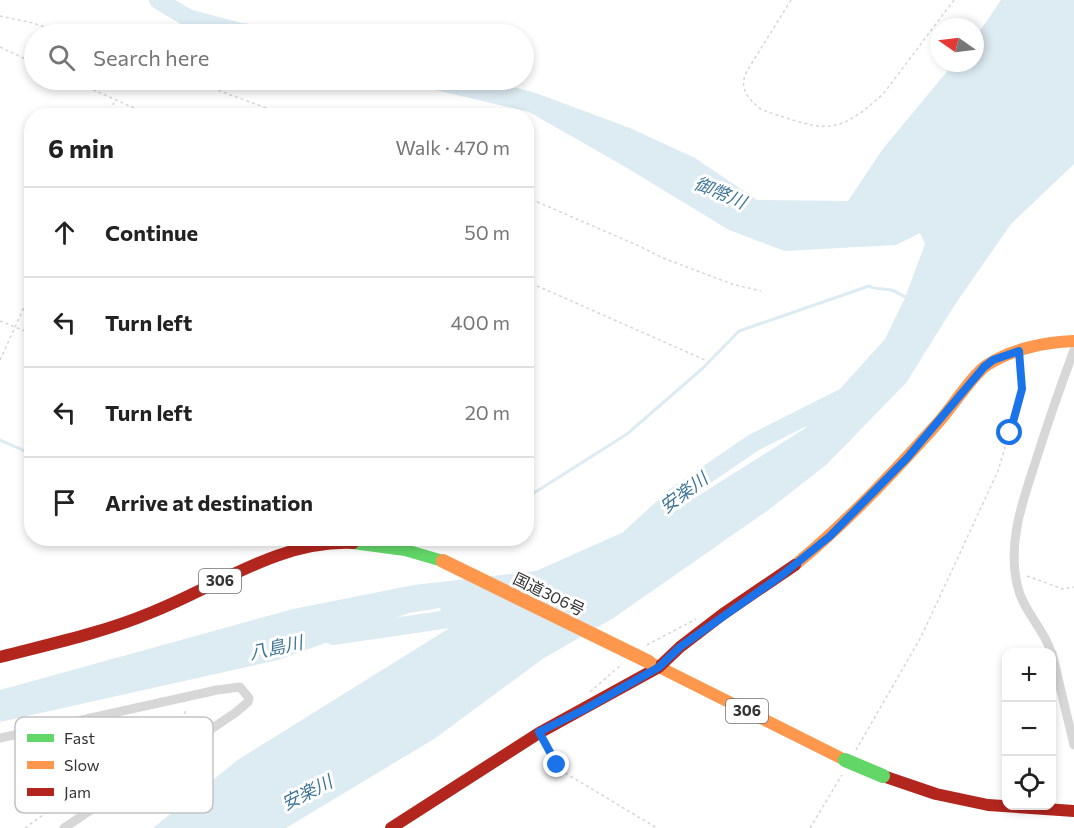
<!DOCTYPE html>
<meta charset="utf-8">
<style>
:root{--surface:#fff;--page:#f2f2f2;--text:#222;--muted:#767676;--line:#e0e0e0}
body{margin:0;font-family:Commissioner,"Noto Sans JP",sans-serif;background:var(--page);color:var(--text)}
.controls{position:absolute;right:18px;bottom:18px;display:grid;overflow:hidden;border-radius:12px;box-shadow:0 3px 9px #0003}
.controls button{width:54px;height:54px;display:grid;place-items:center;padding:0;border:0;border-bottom:2px solid var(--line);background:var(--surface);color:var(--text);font:30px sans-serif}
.compass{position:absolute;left:930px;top:18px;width:54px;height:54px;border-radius:50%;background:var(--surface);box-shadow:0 3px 9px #0003;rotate:284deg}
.stop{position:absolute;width:18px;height:18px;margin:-14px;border:4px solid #1a73e8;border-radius:50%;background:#fff}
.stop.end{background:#1a73e8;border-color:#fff;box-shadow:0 2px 6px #0008}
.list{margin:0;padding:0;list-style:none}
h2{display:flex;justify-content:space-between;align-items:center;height:78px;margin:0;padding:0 24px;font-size:26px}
h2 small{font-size:20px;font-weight:400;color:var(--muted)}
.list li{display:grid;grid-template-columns:39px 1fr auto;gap:18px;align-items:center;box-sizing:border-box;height:90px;padding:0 24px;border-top:2px solid var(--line)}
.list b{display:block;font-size:22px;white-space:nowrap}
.list em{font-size:20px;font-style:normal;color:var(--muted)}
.icon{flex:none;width:33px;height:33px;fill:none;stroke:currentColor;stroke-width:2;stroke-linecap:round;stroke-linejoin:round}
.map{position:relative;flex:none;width:1074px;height:828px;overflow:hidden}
.search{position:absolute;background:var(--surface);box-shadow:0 3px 9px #0003;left:24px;top:24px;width:510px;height:66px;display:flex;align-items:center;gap:15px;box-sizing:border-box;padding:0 21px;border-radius:33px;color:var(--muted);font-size:22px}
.panel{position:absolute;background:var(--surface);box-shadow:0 3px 9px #0003;left:24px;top:108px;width:510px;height:438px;border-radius:24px}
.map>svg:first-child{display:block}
.water{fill:#ddebf3}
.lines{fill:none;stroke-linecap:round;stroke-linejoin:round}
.stream{stroke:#ddebf3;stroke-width:3}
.river{stroke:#ddebf3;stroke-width:18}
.path{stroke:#d6d6d6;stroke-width:1.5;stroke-dasharray:3 3;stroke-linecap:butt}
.street{stroke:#d7d7d7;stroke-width:9}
.fast{stroke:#63d668;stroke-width:12}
.slow{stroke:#ff974d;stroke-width:12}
.jam{stroke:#b3261e;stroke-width:12}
.fast-bridge{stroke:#63d668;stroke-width:14}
.slow-bridge{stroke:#ff974d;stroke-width:14}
.route{stroke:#1a73e8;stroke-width:8}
.labels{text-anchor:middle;stroke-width:6;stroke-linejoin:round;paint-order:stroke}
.shield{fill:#fff;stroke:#707070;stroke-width:1.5}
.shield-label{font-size:15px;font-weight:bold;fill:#333}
.street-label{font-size:16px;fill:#333;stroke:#fff}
.water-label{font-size:18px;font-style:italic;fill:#3f7597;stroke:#fff}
.key{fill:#fff;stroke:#c2c2c2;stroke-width:1.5}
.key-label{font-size:16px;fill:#333}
</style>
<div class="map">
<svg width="1074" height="828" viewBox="0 0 1074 828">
<rect width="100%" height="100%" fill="#fff"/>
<g class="water">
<path d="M1001,0H1074V164L1011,224L954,306L906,383L826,465L767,511L612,619L544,658L434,739L286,828H153L239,759L448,629L440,608L409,613L278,660L0,722V690L293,609L414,585L536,571L682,506L804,429L885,339L905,298L925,244L920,233L896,245L785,251L729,230L622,165L529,112L393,80H482L533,92L630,128L695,158L757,200L848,201L882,150L954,63H975V38Z"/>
<path d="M182,17L271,26L302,34H235Z"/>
</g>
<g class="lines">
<g class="stream">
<path d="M0,440L32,454"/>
<path d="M526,498L627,434L703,368L739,331L869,286C877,291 886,287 894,291C899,293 902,296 908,298"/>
<path d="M222,538L238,545L253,538"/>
</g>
<g class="river">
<path d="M158,0L188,18L247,34"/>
<path d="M631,537L677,495L753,443L842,398"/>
<path d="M333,636L469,616"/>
</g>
<g class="path">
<path d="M791,0L747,71C738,88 748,99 762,110C822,129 834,140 884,93L954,0"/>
<path d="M0,16L33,23L66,34"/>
<path d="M0,47L34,63"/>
<path d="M71,80L152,116"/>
<path d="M190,80L288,116"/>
<path d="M108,116L115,100"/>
<path d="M526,197L639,246L663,258L732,284L761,291"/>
<path d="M526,281L705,360"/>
<path d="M0,321L32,334"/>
<path d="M0,360L32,290"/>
<path d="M1027,576L1063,589L1074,587"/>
<path d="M647,645L696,619"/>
<path d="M590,692L622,664"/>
<path d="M545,744L550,756L565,773L657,828"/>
<path d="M856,750L921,637L998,471L1022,389L1021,361"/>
<path d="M25,828L73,793L98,779L172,729L182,722L186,709"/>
<path d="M810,828L842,775"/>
</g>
<g class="street">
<path d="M1051,652C1044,629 1024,612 1018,588C1006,542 1024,498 1038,454C1049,419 1061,385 1074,350"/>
<path d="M1052,653L1074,745"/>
<path d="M0,738L217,690L240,687L249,698L248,702L235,713L64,828"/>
</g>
<path class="fast" d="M353,543L405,550L443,561"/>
<g class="slow">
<path d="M795,565C847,522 892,474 937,424C951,409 972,375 987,365C1012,349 1045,342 1074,341"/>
<path d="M649,662L845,760"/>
</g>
<g class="jam">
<path d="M0,657C50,644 102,633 150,613C217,587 278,540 353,543"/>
<path d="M883,776L936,794L988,805L1074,811"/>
<path d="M391,828L539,733L659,667L680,647L723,614L795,565"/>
</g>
<path class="fast-bridge" d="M845,760L883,776"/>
<path class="slow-bridge" d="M443,561L649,662"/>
</g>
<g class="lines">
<path class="route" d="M557,765L539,732L585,709L659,667L680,647L782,575L830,536L907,458L984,367L993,360L1019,351L1022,389L1010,433"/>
</g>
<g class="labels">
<g class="shield">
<rect x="199" y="569" width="42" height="24" rx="4.5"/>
<rect x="726" y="699" width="42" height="24" rx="4.5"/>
</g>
<g class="shield-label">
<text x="220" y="586">306</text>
<text x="747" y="716">306</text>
</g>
<g class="street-label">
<text transform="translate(549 594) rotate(26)" y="6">国道306号</text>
</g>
<g class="water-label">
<text transform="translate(720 193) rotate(23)" y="6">御幣川</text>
<text transform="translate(684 493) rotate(-37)" y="6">安楽川</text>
<text transform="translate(276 648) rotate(-12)" y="6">八島川</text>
<text transform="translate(307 793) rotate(-27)" y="6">安楽川</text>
</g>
</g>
<rect x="15" y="717" width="198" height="96" rx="9" class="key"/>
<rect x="27" y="734" width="27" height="8" fill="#63d668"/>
<rect x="27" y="761" width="27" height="8" fill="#ff974d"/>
<rect x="27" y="788" width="27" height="8" fill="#b3261e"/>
<g class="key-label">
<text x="64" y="744">Fast</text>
<text x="64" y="771">Slow</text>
<text x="64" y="798">Jam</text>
</g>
</svg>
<div class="controls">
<button>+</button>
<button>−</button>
<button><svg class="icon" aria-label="locate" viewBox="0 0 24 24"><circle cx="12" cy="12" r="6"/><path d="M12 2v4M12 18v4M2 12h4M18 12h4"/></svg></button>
</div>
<svg class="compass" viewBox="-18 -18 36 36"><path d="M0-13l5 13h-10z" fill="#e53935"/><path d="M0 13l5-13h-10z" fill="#767676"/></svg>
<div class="stop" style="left:1010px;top:433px"></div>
<div class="stop end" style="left:557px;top:765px"></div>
<div class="search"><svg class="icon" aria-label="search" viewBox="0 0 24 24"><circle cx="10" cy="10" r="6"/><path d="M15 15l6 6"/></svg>Search here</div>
<section class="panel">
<h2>6 min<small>Walk · 470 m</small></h2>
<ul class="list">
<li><svg class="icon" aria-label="ahead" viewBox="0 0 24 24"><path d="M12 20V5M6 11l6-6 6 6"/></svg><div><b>Continue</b></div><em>50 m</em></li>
<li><svg class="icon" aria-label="left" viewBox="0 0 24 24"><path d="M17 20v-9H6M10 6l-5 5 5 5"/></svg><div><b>Turn left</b></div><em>400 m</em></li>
<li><svg class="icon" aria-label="left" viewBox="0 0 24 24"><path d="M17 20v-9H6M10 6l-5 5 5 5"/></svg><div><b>Turn left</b></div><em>20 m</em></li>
<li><svg class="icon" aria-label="arrive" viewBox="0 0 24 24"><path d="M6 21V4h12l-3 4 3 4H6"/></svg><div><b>Arrive at destination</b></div></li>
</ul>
</section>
</div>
